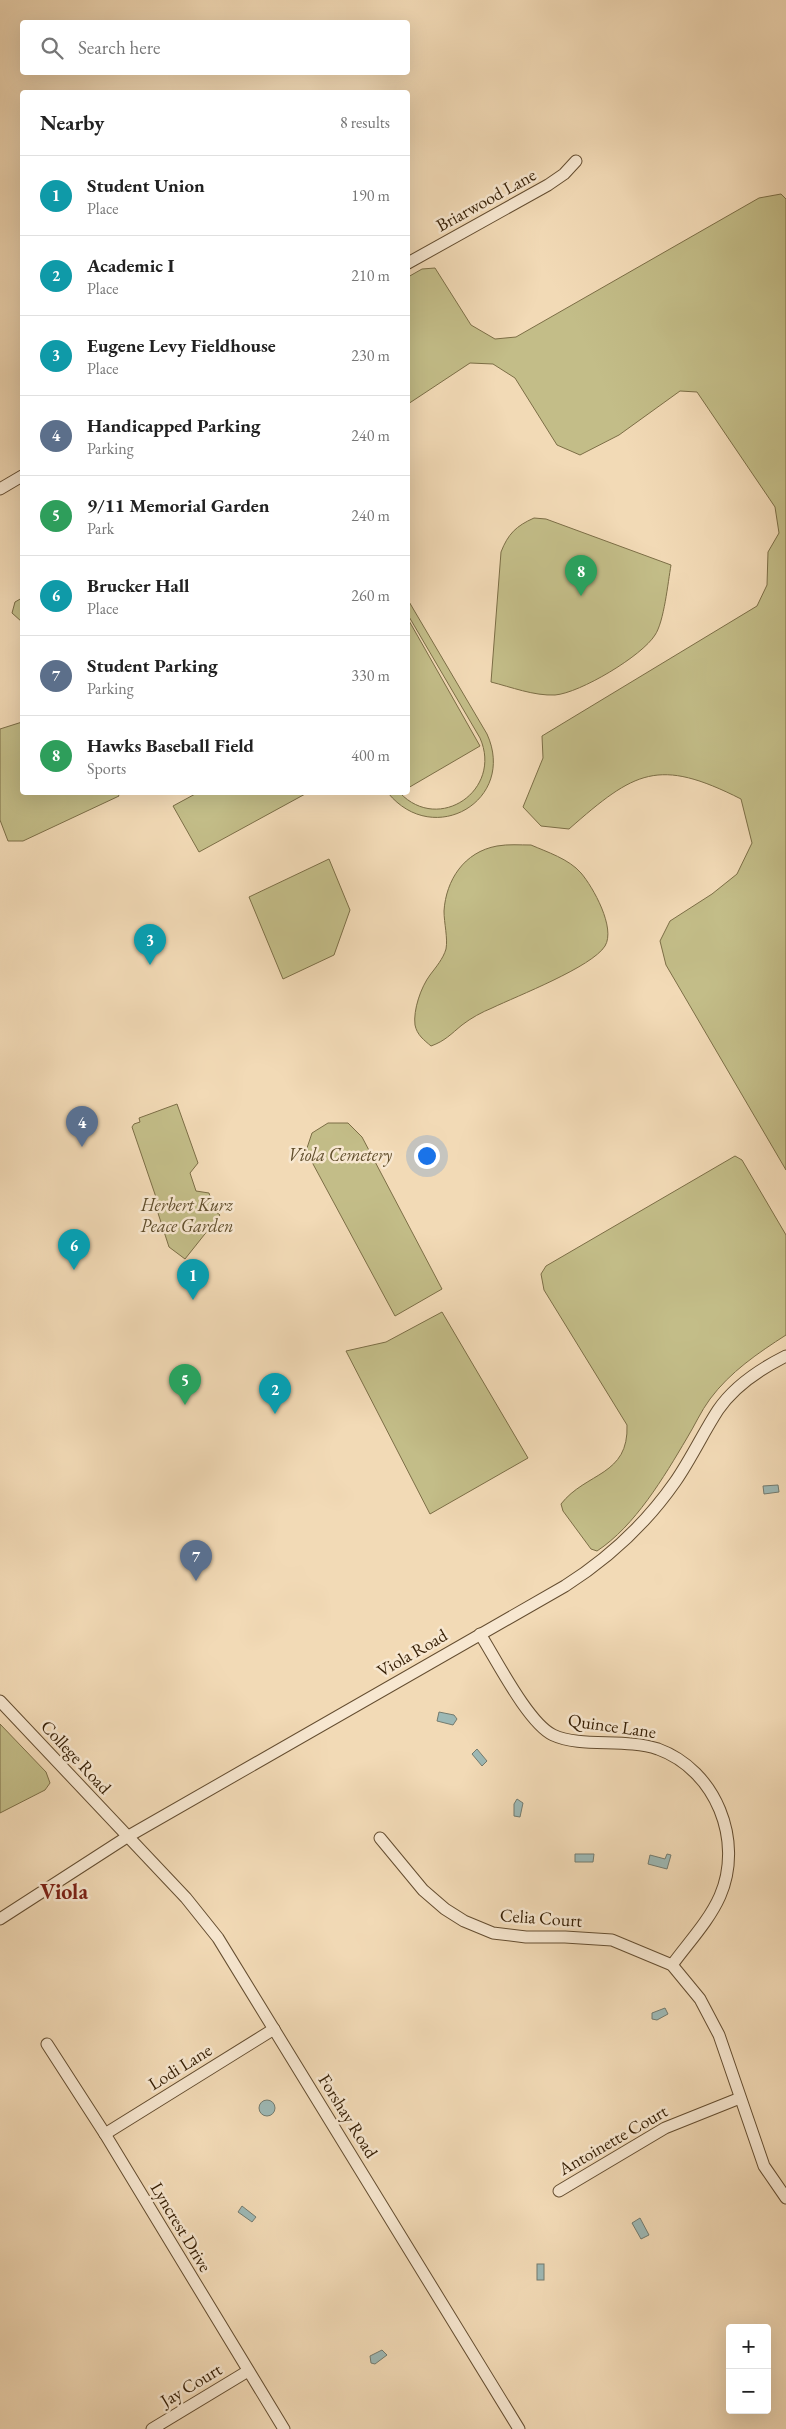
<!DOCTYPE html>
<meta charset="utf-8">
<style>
:root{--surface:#fff;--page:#f2f2f2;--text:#222;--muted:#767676;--line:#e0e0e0;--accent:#b45309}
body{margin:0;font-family:"EB Garamond",serif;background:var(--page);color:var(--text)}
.controls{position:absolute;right:15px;bottom:15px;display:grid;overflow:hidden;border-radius:5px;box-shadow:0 5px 20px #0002}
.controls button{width:45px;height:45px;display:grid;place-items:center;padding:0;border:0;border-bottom:1px solid var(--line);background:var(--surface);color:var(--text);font:25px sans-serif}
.you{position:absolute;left:426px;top:1155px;width:18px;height:18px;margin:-12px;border:4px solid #fff;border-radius:50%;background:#1a73e8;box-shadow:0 0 0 8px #1a73e833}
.badge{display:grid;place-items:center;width:32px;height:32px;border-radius:50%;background:var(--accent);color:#fff;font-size:16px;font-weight:700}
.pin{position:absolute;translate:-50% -41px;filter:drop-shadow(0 1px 2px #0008)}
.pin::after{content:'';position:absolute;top:26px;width:18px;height:15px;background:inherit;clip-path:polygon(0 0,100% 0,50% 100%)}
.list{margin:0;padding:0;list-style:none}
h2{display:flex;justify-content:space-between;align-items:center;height:65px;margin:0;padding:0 20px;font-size:21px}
h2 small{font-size:16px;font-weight:400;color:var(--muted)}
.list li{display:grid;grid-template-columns:32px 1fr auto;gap:15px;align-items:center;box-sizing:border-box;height:80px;padding:0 20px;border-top:1px solid var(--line)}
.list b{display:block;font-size:19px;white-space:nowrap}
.list p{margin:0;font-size:16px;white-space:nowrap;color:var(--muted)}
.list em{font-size:16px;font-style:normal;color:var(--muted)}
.icon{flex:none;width:28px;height:28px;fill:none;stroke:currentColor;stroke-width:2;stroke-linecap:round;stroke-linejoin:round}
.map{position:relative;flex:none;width:786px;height:2429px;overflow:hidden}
.search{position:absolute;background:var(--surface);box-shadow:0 5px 20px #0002;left:20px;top:20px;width:390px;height:55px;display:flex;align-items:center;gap:12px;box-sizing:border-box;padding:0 18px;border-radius:5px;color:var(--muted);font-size:19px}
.panel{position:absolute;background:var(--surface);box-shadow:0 5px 20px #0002;left:20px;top:90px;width:390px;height:705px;border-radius:5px}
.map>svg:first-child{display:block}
.green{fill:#c3bd88;stroke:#7c6e46}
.water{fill:#9db9b6;stroke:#737b6f}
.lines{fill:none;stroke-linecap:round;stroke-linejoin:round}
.minor-casing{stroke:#644d30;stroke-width:13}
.minor{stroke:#f7e7d0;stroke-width:11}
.labels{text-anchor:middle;stroke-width:5;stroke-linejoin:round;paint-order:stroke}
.street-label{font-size:18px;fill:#351e04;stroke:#f7e7d0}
.park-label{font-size:18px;font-style:italic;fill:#604e2c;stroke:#f7e7d0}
.district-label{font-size:22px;font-weight:bold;fill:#7a1f14;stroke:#f7e7d0}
</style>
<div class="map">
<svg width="786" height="2429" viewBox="0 0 786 2429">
<rect width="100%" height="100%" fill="#f2dab6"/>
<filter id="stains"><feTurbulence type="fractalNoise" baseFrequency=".004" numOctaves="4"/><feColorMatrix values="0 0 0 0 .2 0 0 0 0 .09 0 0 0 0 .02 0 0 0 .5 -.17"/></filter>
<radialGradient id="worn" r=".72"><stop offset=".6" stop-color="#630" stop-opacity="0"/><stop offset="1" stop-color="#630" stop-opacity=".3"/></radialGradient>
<g class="green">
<path d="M781,194L786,199V1170L666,965L660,941L670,921L712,894L737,874L752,843L741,799C658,757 635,771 569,829L541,826L523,807L543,758L542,736L757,606L767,585L768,552L779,533L775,507L697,392L680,391L619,435L580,455L557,445L515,378L493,364L470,363L408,404V277L422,269L435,268L471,325L495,339L516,337L759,198Z"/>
<path d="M534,518L546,519L671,565C668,582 664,622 655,635C642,656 580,693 555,695C534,696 511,687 491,682L501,552C508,534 516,526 534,518Z"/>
<path d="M22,598V622L12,613L15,602Z"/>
<path d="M408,600L487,734C517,800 434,849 388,793H400C439,834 503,790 480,738L408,615Z"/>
<path d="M408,619L480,746L408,788Z"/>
<path d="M22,722V792H117L119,796L23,841H8L0,820V729Z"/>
<path d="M197,793L198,792L307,793L199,852L173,806Z"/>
<path d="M531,845C547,852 569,859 581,873C593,887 616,928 605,946C592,967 517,996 492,1008C482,1012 471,1018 462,1025C451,1034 445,1041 431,1046C424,1040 417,1035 415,1025C413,1010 421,987 430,975C436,967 443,959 446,949C448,938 444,923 444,911C446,880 464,852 497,846C508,844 520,845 531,845Z"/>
<path d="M329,859L350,910L334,955L283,979L249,897Z"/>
<path d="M177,1104L198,1163L190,1173L196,1191L209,1193L215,1211L220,1215L185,1259L169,1247L156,1207L159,1206L132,1127L134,1124L140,1122L139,1118Z"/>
<path d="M328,1123H348L362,1137L442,1289L395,1316L306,1151L312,1133Z"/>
<path d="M735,1156L742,1160L786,1235V1335C758,1353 730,1372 710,1399C701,1411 695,1425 687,1438C664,1477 635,1526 597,1551L591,1549L563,1511L561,1504C586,1472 629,1476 627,1425L544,1290L541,1274L546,1266Z"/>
<path d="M442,1312L528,1458L430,1514L346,1351L386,1342Z"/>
<path d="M0,1724L46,1772L50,1783L45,1790L0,1813Z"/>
</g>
<g class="water">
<path d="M778,1485L779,1492L764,1494L763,1486Z"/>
<path d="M439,1712L454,1715L457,1719L453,1725L437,1721Z"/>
<path d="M477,1749L487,1761L482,1766L472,1754Z"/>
<path d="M517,1799L523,1803L520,1817L514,1816V1804Z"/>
<path d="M575,1854H594L593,1862H575Z"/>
<path d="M667,1854L671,1855L667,1869L648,1864L650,1855L665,1859Z"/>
<path d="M665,2008L668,2014L657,2020L652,2019V2013Z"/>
<circle cx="267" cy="2108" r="8"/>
<path d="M242,2206L256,2217L252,2222L238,2212Z"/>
<path d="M640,2218L649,2235L641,2239L632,2223Z"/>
<rect x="537" y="2264" width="7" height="16"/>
<path d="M382,2350L387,2355L375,2364L371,2363L370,2356Z"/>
</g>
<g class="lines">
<defs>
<g id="minor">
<path d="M408,263L548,185L564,174L576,161"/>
<path d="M0,489L22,476"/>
<path d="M480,1634C496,1659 528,1723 553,1735C581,1748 625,1738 658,1749C716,1770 744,1841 720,1896C709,1921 688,1943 672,1965"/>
<path d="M0,1701L186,1898L218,1938L519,2429"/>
<path d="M380,1838L423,1890L445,1909L464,1921L493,1933L526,1937H565L612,1940L672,1965L700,1999L719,2035L764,2166L786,2198"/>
<path d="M0,1919L127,1837L565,1586C609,1558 645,1525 675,1482C691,1459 703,1433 718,1410C735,1385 760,1369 786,1356"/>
<path d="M47,2044L105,2134L284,2429"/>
<path d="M105,2134L274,2029"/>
<path d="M559,2191L665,2128L740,2098"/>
<path d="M152,2429L248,2371"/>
</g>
</defs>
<use href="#minor" class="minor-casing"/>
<use href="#minor" class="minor"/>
</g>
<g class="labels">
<g class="street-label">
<text transform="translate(486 200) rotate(-29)" y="6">Briarwood Lane</text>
<text transform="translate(412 1653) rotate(-30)" y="6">Viola Road</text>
<text transform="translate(612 1726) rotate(8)" y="6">Quince Lane</text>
<text transform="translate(76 1757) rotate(47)" y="6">College Road</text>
<text transform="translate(541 1918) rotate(4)" y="6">Celia Court</text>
<text transform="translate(180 2067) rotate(-32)" y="6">Lodi Lane</text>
<text transform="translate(348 2116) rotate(58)" y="6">Forshay Road</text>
<text transform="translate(613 2140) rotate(-30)" y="6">Antoinette Court</text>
<text transform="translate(181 2227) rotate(59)" y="6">Lyncrest Drive</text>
<text transform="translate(191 2385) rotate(-31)" y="6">Jay Court</text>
</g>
<g class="park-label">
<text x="340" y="1161">Viola Cemetery</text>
<text x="187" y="1211">Herbert Kurz<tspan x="187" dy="21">Peace Garden</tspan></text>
</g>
<g class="district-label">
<text x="64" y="1899">Viola</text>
</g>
</g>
<rect width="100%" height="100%" filter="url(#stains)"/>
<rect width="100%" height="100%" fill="url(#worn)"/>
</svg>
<div class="controls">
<button>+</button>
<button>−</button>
</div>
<div class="you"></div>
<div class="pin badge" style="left:193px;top:1300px;background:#0f9aa8">1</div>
<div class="pin badge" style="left:275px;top:1414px;background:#0f9aa8">2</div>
<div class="pin badge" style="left:150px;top:965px;background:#0f9aa8">3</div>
<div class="pin badge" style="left:82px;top:1147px;background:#5c6f8a">4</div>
<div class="pin badge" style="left:185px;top:1405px;background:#2e9e5b">5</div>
<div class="pin badge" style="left:74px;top:1270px;background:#0f9aa8">6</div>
<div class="pin badge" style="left:196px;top:1581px;background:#5c6f8a">7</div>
<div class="pin badge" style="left:581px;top:596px;background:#2e9e5b">8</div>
<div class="search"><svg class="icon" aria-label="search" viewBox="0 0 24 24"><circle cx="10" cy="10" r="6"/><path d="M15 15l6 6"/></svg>Search here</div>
<section class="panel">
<h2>Nearby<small>8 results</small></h2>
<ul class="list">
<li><span class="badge" style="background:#0f9aa8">1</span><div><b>Student Union</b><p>Place</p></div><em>190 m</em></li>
<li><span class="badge" style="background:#0f9aa8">2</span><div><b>Academic I</b><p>Place</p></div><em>210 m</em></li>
<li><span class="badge" style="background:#0f9aa8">3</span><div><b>Eugene Levy Fieldhouse</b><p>Place</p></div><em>230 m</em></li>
<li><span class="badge" style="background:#5c6f8a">4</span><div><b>Handicapped Parking</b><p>Parking</p></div><em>240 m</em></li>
<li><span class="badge" style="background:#2e9e5b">5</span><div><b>9/11 Memorial Garden</b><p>Park</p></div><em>240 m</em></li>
<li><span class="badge" style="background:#0f9aa8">6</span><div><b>Brucker Hall</b><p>Place</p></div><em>260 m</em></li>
<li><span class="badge" style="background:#5c6f8a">7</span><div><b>Student Parking</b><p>Parking</p></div><em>330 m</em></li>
<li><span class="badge" style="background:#2e9e5b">8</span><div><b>Hawks Baseball Field</b><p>Sports</p></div><em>400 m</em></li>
</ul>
</section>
</div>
